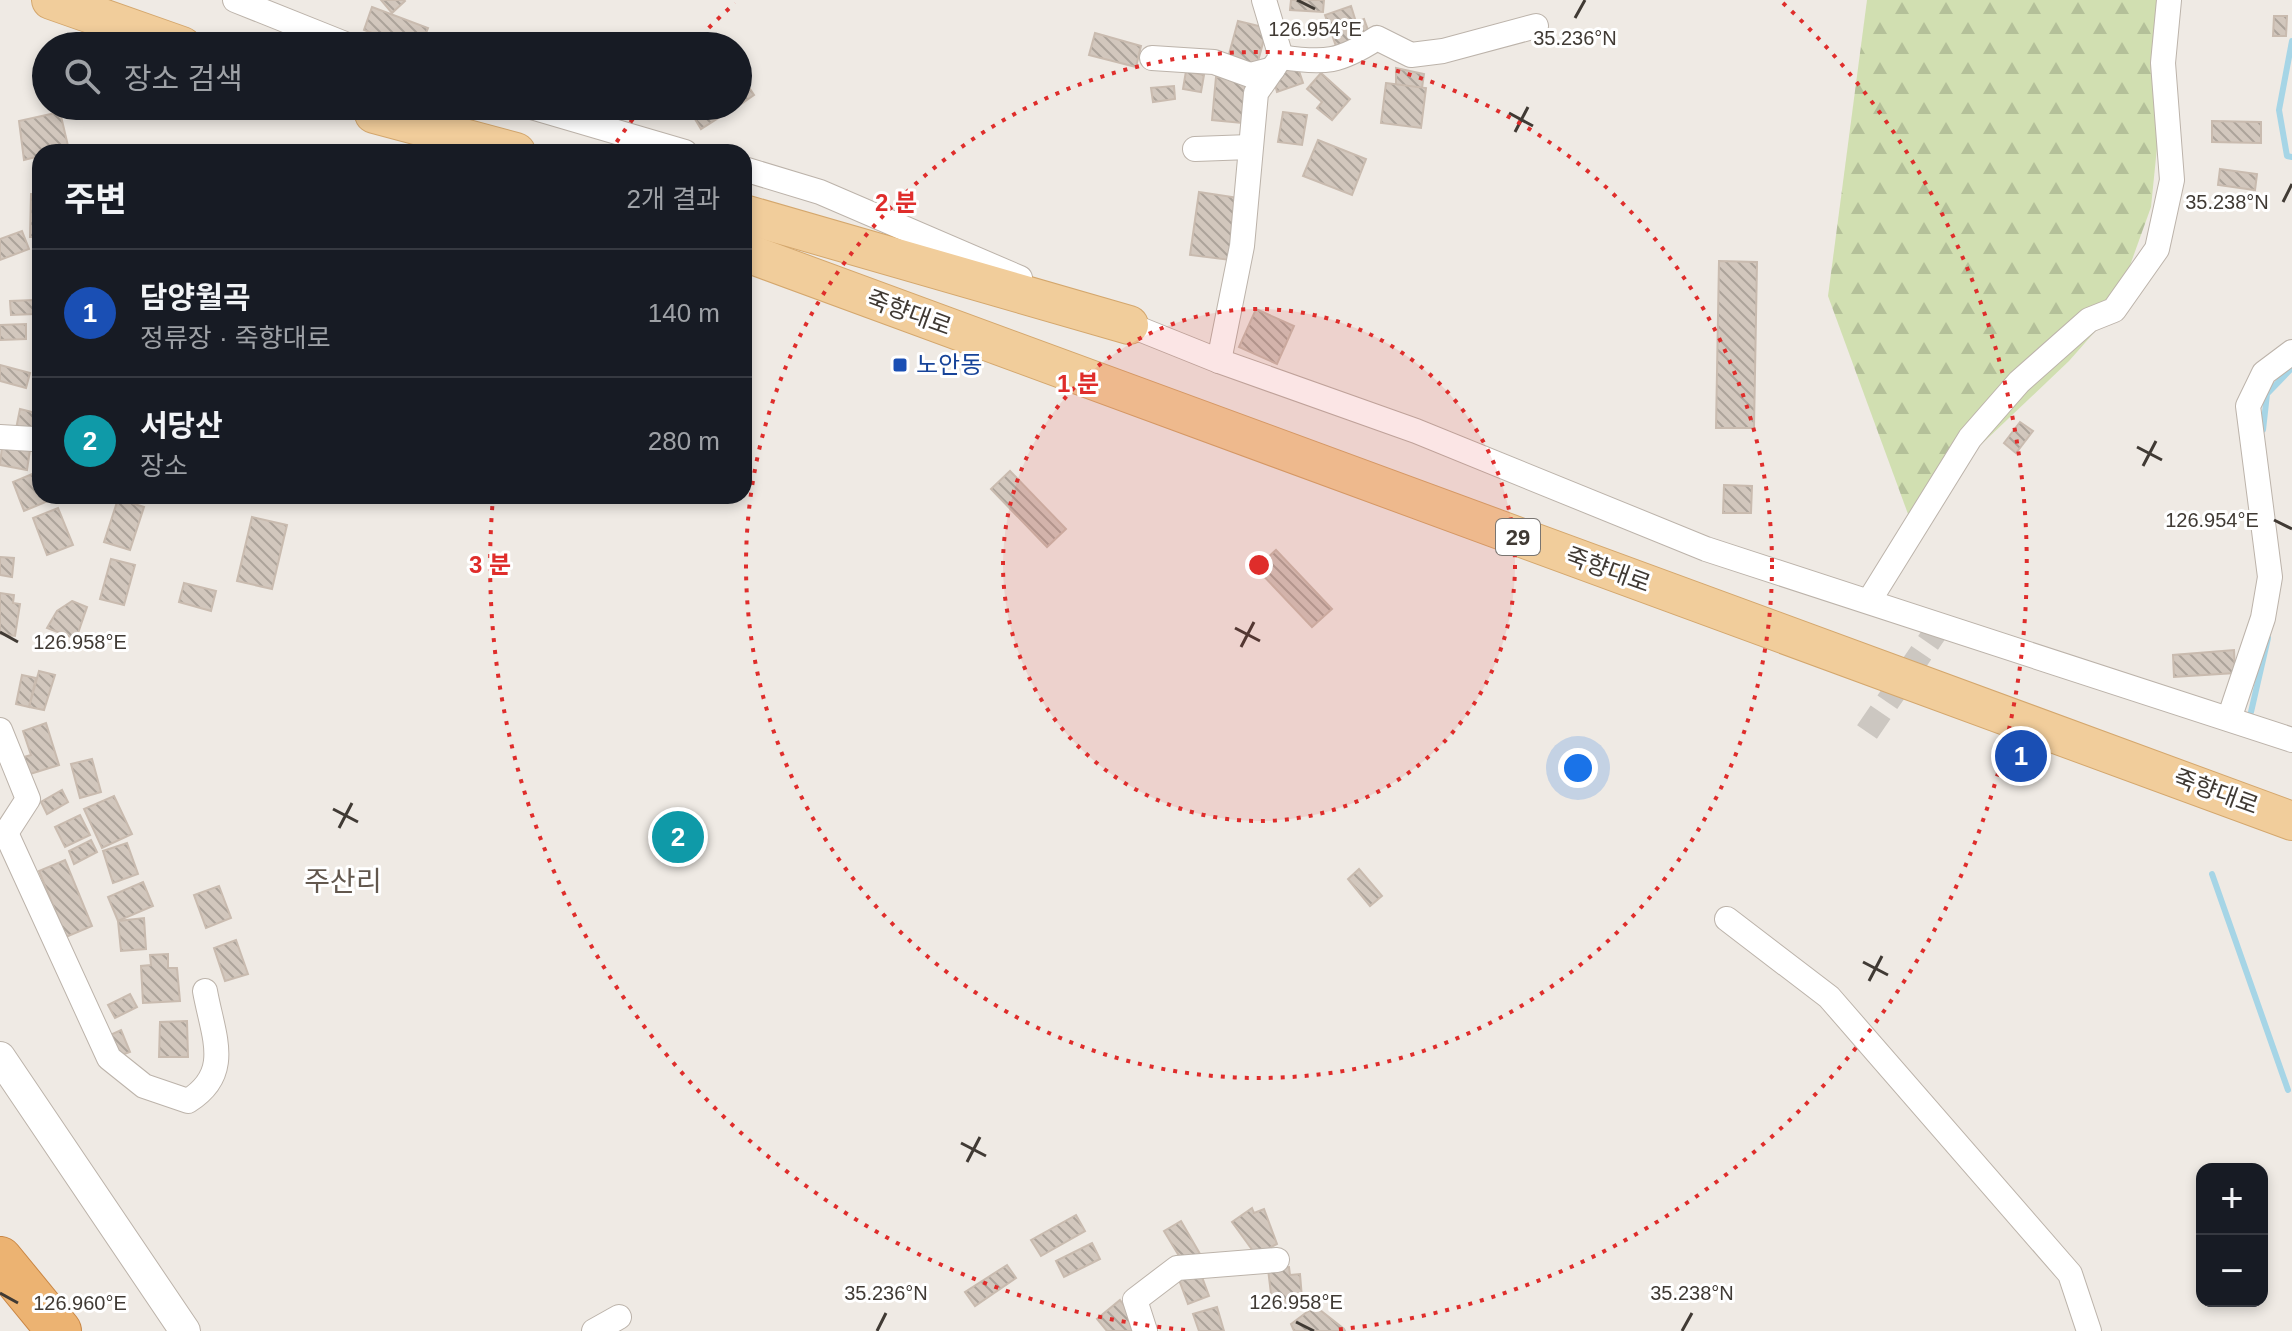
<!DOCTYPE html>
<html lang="ko">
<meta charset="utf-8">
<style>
:root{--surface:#171b24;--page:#242831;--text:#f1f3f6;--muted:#9ea1a6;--line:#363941;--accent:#df2d2b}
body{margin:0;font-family:Helvetica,"Noto Sans KR",sans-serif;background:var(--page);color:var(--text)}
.controls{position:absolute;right:24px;bottom:24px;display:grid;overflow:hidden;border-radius:16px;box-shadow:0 4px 12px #0003}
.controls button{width:72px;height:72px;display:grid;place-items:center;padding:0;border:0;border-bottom:2px solid var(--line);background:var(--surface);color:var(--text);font:40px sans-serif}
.you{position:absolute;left:1578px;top:768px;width:28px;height:28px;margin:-20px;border:6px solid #fff;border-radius:50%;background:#1a73e8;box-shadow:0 0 0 12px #1a73e833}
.badge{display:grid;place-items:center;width:52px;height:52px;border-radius:50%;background:var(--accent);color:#fff;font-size:26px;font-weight:700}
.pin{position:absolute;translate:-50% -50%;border:4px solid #fff;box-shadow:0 2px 8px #0006}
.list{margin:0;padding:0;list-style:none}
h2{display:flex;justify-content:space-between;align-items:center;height:104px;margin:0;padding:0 32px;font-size:34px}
h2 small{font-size:26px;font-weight:400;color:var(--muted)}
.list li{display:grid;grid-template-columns:52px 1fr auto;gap:24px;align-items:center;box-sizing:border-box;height:128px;padding:0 32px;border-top:2px solid var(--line)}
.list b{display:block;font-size:30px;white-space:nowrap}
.list p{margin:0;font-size:26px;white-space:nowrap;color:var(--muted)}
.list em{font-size:26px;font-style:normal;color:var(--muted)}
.icon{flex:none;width:44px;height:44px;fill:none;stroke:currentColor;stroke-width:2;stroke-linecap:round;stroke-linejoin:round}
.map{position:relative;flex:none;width:2292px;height:1331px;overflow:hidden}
.search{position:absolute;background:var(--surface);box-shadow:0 4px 12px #0003;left:32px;top:32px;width:720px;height:88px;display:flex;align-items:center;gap:20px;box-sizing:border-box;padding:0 28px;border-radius:44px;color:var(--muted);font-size:30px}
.panel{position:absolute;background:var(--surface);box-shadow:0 4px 12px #0003;left:32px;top:144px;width:720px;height:360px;border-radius:24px}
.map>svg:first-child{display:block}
.forest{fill:url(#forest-firs)}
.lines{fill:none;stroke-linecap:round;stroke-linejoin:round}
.stream{stroke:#a6d5e6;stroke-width:6}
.building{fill:url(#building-back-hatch);stroke:#c9bbaf;stroke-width:2}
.minor-tunnel{stroke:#ccc7c1;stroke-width:24;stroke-dasharray:24 12;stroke-linecap:butt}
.minor-casing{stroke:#bcb3aa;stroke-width:26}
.tertiary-casing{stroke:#bcb3aa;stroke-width:32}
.primary-casing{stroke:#d4a76d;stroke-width:40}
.motorway-casing{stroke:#c98644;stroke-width:46}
.minor{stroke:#fff;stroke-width:24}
.tertiary{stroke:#fff;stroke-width:30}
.primary{stroke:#f1cd9b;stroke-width:38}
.motorway{stroke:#ecb372;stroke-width:44}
.ticks{fill:none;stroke:#403a34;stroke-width:3}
.ring{fill:none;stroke:#df2d2b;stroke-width:4;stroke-dasharray:4 8}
.transit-dot{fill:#1a4fb4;stroke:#fff;stroke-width:3}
.labels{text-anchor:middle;stroke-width:6;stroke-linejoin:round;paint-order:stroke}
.shield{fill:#fff;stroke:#797571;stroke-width:2}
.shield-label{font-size:22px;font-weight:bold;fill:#403a34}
.street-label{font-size:24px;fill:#403a34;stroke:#fff}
.transit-label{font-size:24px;fill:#164399;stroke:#fff;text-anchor:start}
.quarter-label{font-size:28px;fill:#62574d;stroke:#fff}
.ticks-label{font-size:20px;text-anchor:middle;fill:#403a34;stroke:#fff;stroke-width:6;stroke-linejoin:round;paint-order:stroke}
.centre{fill:#df2d2b;stroke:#fff;stroke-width:4}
.ring-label{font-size:24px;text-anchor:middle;font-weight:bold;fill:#df2d2b;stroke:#fff;stroke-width:6;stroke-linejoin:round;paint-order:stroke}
</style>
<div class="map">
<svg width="2292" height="1331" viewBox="0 0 2292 1331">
<defs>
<pattern id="forest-firs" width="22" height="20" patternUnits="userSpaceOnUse" patternTransform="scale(2)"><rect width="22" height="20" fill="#d1dfb1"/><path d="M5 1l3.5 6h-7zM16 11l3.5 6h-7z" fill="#b4c099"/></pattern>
<pattern id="building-back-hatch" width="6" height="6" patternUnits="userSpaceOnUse" patternTransform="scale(2)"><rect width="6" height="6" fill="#d2c7bd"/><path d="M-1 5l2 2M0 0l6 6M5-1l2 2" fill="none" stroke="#aca39a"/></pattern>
</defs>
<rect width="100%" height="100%" fill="#efeae4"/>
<path class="forest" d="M1867,0H2165L2161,108L2151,207L2114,310L2069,361L1908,514L1828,296Z"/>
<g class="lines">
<g class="stream">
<path d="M2292,41L2279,110L2287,156L2292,157"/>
<path d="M2263,430L2267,394L2292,368"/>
<path d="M2251,712L2268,638"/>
<path d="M2212,874L2288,1090"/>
</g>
</g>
<g class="building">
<path d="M381,0H404L405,1L392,13Z"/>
<path d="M1291,0H1324L1323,12L1290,10Z"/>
<path d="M1351,6L1356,22L1364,19L1371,38L1337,49L1325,15Z"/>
<path d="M372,7L428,28L421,46H406L364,30Z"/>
<path d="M2274,16H2287L2286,36H2273Z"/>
<path d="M1238,21L1267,28L1257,65L1228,58Z"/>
<path d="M1095,33L1141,46L1136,67L1089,55Z"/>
<path d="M1297,65L1303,83L1277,92L1274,80L1277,72Z"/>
<path d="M1396,68L1424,74L1422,88L1396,85Z"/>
<path d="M1186,71L1204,75L1201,92L1183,89Z"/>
<path d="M1321,73L1350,99L1332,120L1317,108L1322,102L1307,89Z"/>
<path d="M1216,77L1246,80L1242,123L1212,120Z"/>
<path d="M744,80L754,95L738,106V84Z"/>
<path d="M1386,83L1426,88L1421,128L1381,123Z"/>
<path d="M1174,86L1175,99L1153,102L1151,88Z"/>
<path d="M704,106H737L701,129L692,114Z"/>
<path d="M60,112L69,150L40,152V156L24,160L19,121Z"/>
<path d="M1283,112L1307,115L1302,145L1278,142Z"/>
<path d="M2212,121L2261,122V143L2212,142Z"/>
<path d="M1318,140L1366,159L1352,195L1303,176Z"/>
<path d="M2220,169L2257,174L2255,190L2218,185Z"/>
<path d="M1199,192L1239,198L1230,260L1190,255Z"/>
<path d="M31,194H40V237H30Z"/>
<path d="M22,231L29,249L0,260V239Z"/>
<path d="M1719,261L1757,262L1754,428H1716Z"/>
<path d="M34,300L35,314L11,315L10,301Z"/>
<path d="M1256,309L1294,326L1277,364L1239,347Z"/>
<path d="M26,324V339L0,340V325Z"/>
<path d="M0,365L30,373L26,388L0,381Z"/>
<path d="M20,409L40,414V434L16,429Z"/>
<path d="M2020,422L2033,431L2016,453L2004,443Z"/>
<path d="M31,443L27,470L0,465L2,446Z"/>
<path d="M1010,471L1066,529L1047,547L991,489Z"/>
<path d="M37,472L40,496H46L48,501L24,511L13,482Z"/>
<path d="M1724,485L1752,486L1751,513H1723Z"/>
<path d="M118,499L144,507L130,550L104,542Z"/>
<path d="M58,508L73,545L47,555L33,518Z"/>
<path d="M252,517L287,525L272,589L237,581Z"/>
<path d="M1276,550L1332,609L1312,627L1256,568Z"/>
<path d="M0,557L14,558L12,577L0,575Z"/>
<path d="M111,559L135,565L124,605L100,599Z"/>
<path d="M184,583L216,591L211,611L179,602Z"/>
<path d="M0,593L14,595L13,603L20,604L15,636L0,634Z"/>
<path d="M72,601L87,607L76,639L47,628L57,611Z"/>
<path d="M2234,650L2235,673L2174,677L2173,655Z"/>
<path d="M39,671L55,675L44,710L29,707Z"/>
<path d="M22,675L36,678L29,707L16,704Z"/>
<path d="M46,723L59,765L30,774L24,757L31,755L23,731Z"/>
<path d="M92,759L101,792L80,798L71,764Z"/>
<path d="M62,790L68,802L47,814L41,802Z"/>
<path d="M114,796L132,834L102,848L84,809Z"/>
<path d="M80,815L90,835L65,847L55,827Z"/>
<path d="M91,840L97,852L74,864L69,851Z"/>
<path d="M127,843L138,874L113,883L103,851Z"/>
<path d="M65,860L92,926L66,937L39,871Z"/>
<path d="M1359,869L1382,896L1370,906L1348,879Z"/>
<path d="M143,882L153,906L118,921L108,897Z"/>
<path d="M219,886L231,918L206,928L194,895Z"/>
<path d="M144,918L146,949L121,951L118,921Z"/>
<path d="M236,940L248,974L225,981L214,948Z"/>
<path d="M168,954V968H177L180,1001L143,1003L141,966L151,965L150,955Z"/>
<path d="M130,994L137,1007L115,1018L108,1005Z"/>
<path d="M187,1021L188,1057H159L160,1022Z"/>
<path d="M121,1030L130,1052L116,1057L108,1036Z"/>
<path d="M1252,1208L1254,1213L1264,1209L1277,1244L1256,1255L1232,1222Z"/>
<path d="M1076,1215L1085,1231L1041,1256L1031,1240Z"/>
<path d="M1181,1221L1200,1254L1184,1264L1164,1231Z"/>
<path d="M1092,1243L1100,1259L1064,1277L1056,1261Z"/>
<path d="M1007,1265L1016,1278L975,1306L965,1292Z"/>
<path d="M1289,1267L1290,1275L1300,1274L1302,1298L1292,1299V1305L1268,1308L1266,1295L1271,1294L1268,1269Z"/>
<path d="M1199,1269L1209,1296L1188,1304L1178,1277Z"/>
<path d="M1120,1300L1139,1324L1131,1331H1107L1097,1319Z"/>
<path d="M1315,1306L1344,1329L1345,1331H1294L1291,1324Z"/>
<path d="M1217,1307L1224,1331H1199L1193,1314Z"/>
</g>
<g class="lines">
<path class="minor-tunnel" d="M1867,732L1941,624"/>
<defs>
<g id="minor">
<path d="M235,0L350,46"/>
<path d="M1281,57C1325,64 1340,62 1377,38L1411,55L1443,51L1536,26"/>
<path d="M1152,58L1214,62L1250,75L1273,69"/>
<path d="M528,106L685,152"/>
<path d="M1195,149L1250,147"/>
<path d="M744,169L820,192L1020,278"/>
<path d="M1117,320L1219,361L1416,431L1706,549L2292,740"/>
<path d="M1219,361L1242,246L1256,93L1281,57L1264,0"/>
<path d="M0,437L33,439"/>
<path d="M1869,601L1970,438L2019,382L2089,320L2114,310L2157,249L2172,180L2163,63L2169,0"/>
<path d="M2229,719L2263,618L2270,577L2248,406L2264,373L2292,352"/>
<path d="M0,730L28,799L6,833"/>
<path d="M6,833L109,1058L144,1086L188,1101C233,1073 213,1036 205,991"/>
<path d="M1727,919L1829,997L2070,1274L2089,1331"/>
<path d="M594,1331L619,1317"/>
<path d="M1145,1331L1135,1300L1177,1268L1277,1260"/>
</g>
<path id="tertiary" d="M0,1057L185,1331"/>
<g id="primary">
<path d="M51,0L182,46"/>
<path d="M374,114L516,152"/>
<path d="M744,214L1129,325"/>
<path d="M744,252L2292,821"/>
</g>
<path id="motorway" d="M0,1259L59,1331"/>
</defs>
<use href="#minor" class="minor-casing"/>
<use href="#tertiary" class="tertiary-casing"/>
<use href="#primary" class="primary-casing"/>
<use href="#motorway" class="motorway-casing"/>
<use href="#minor" class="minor"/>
<use href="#tertiary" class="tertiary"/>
<use href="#primary" class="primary"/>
<use href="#motorway" class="motorway"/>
</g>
<path class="ticks" d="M1297,0L1315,9M1575,18L1585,0M1509,113L1533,126M1515,132L1528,107M2283,202L2292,184M2137,447L2162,460M2143,466L2156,441M2274,520L2292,529M1235,628L1260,641M0,632L18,642M1241,647L1254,622M333,809L358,822M339,828L352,803M1863,962L1888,975M1869,981L1882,956M961,1143L986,1156M967,1162L980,1137M0,1293L18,1303M1296,1322L1314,1331M877,1331L886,1313M1682,1331L1692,1313"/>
<circle cx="1259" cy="565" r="256" fill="#df2d2b" fill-opacity=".12"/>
<g class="ring">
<circle cx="1259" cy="565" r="256"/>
<circle cx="1259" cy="565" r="513"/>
<path d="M1185 1330A769 769 0 0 1 493 498M610 152A769 769 0 0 1 641 108M692 45A769 769 0 0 1 735 3M1783 3A769 769 0 0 1 1333 1330"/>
</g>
<rect class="transit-dot" x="892" y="357" width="16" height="16" rx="4"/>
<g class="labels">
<rect class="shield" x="1496" y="519" width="44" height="36" rx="6"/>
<g class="shield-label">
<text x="1518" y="545">29</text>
</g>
<g class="street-label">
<text transform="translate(909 313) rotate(20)" y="8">죽향대로</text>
<text transform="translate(1608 570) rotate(20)" y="8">죽향대로</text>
<text transform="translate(2216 792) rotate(20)" y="8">죽향대로</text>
</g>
<g class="transit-label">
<text x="916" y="373">노안동</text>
</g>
<g class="quarter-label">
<text x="343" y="891">주산리</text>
</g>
</g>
<g class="ticks-label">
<text x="1315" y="36">126.954°E</text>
<text x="1575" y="45">35.236°N</text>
<text x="2227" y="209">35.238°N</text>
<text x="2212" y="527">126.954°E</text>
<text x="80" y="649">126.958°E</text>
<text x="886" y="1300">35.236°N</text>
<text x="1692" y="1300">35.238°N</text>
<text x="1296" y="1309">126.958°E</text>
<text x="80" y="1310">126.960°E</text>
</g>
<circle cx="1259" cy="565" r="12" class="centre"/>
<g class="ring-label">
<text x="896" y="211">2 분</text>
<text x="1078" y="392">1 분</text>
<text x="490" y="573">3 분</text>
</g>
</svg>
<div class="controls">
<button>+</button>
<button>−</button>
</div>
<div class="you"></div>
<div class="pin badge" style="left:2021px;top:756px;background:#1a4fb4">1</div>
<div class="pin badge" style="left:678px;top:837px;background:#0f9aa8">2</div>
<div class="search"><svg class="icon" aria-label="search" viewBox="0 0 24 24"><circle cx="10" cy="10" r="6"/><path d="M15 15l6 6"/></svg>장소 검색</div>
<section class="panel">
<h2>주변<small>2개 결과</small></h2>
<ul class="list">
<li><span class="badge" style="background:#1a4fb4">1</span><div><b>담양월곡</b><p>정류장 · 죽향대로</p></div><em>140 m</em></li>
<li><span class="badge" style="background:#0f9aa8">2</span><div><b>서당산</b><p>장소</p></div><em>280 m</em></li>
</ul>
</section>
</div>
